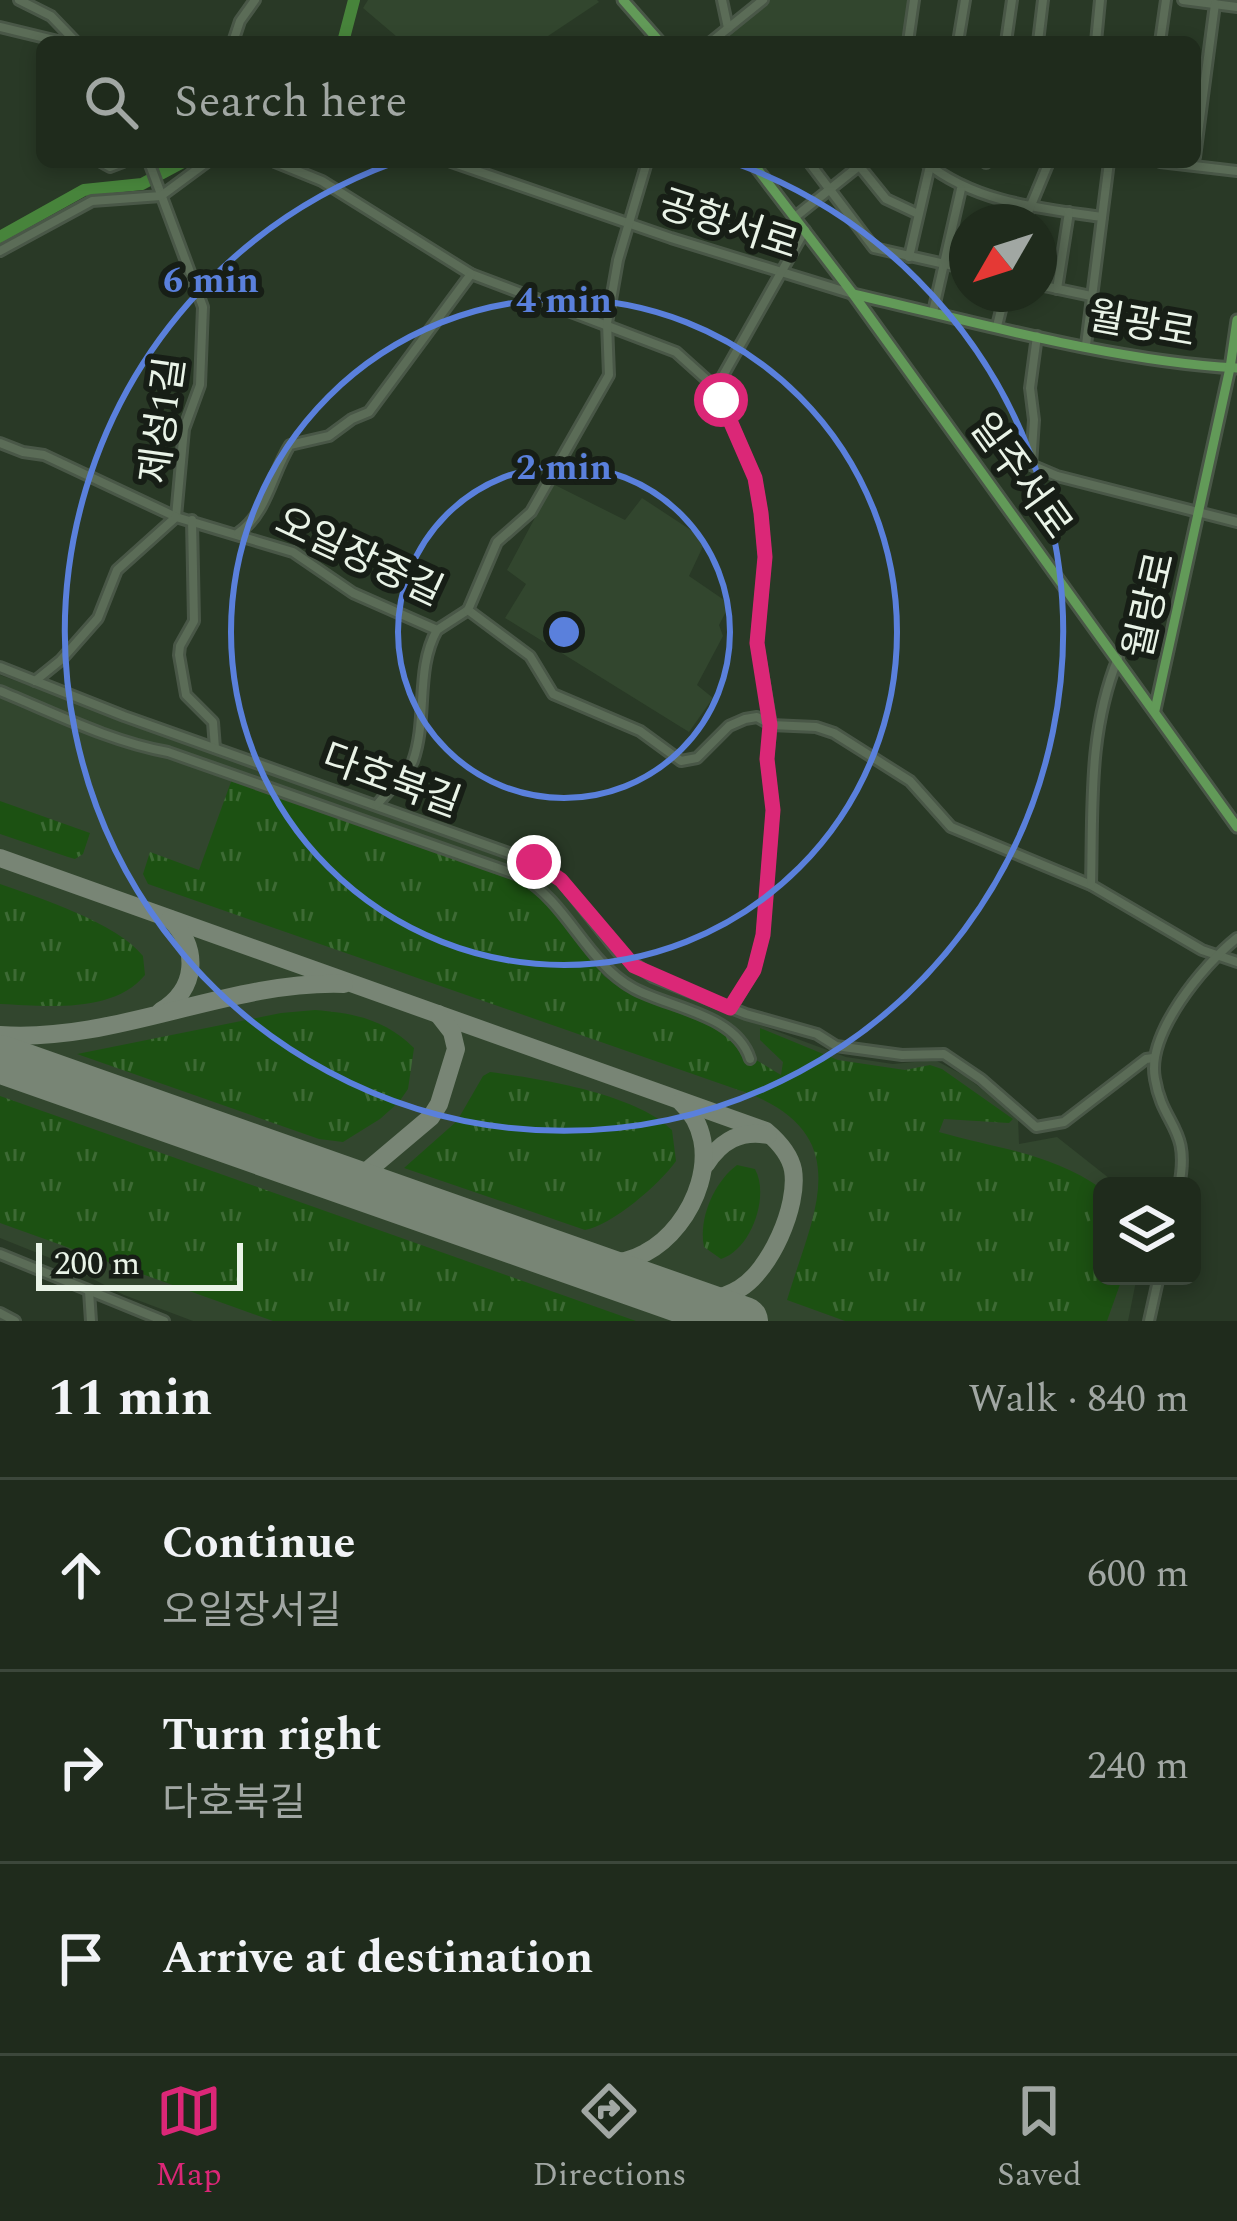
<!DOCTYPE html>
<meta charset="utf-8">
<style>
:root{--surface:#1f2b1c;--page:#2c3729;--text:#f1f3f6;--muted:#a1a7a3;--line:#3c473b;--accent:#db2777}
body{margin:0;font-family:Spectral,"Noto Sans KR",serif;background:var(--page);color:var(--text)}
.controls{position:absolute;right:36px;bottom:36px;display:grid;overflow:hidden;border-radius:18px;box-shadow:0 6px 18px #0003}
.controls button{width:108px;height:108px;display:grid;place-items:center;padding:0;border:0;border-bottom:3px solid var(--line);background:var(--surface);color:var(--text);font:60px sans-serif}
.compass{position:absolute;left:949px;top:204px;width:108px;height:108px;border-radius:50%;background:var(--surface);box-shadow:0 6px 18px #0003;rotate:231deg}
.scale{position:absolute;left:36px;bottom:30px;width:207px;box-sizing:border-box;padding-left:12px;border:6px solid #e9f3e7;border-top:0;font-size:33px;line-height:42px;white-space:nowrap;color:#e9f3e7;-webkit-text-stroke:9px #171e16;paint-order:stroke}
.stop{position:absolute;width:36px;height:36px;margin:-27px;border:9px solid #db2777;border-radius:50%;background:#fff}
.stop.end{background:#db2777;border-color:#fff;box-shadow:0 3px 12px #0008}
.list{margin:0;padding:0;list-style:none}
h2{display:flex;justify-content:space-between;align-items:center;height:156px;margin:0;padding:0 48px;font-size:51px}
h2 small{font-size:39px;font-weight:400;color:var(--muted)}
.list li{display:grid;grid-template-columns:78px 1fr auto;gap:36px;align-items:center;box-sizing:border-box;height:192px;padding:0 48px;border-top:3px solid var(--line)}
.list b{display:block;font-size:45px;white-space:nowrap}
.list p{margin:0;font-size:39px;white-space:nowrap;color:var(--muted)}
.list em{font-size:39px;font-style:normal;color:var(--muted)}
.icon{flex:none;width:66px;height:66px;fill:none;stroke:currentColor;stroke-width:2;stroke-linecap:round;stroke-linejoin:round}
.map{position:relative;flex:none;width:1237px;height:1321px;overflow:hidden}
.search{position:absolute;background:var(--surface);box-shadow:0 6px 18px #0003;left:36px;right:36px;top:36px;height:132px;display:flex;align-items:center;gap:30px;box-sizing:border-box;padding:0 42px;border-radius:18px;color:var(--muted);font-size:45px}
.sheet{height:732px;background:var(--surface)}
nav{display:flex;justify-content:space-around;align-items:center;box-sizing:border-box;height:168px;border-top:3px solid var(--line);background:var(--surface);font-size:33px;color:var(--muted)}
nav a{display:grid;justify-items:center;gap:6px}
nav .on{color:var(--accent)}
.map>svg:first-child{display:block}
.built{fill:#32462e}
.grass{fill:url(#grass-tufts)}
.lines{fill:none;stroke-linecap:round;stroke-linejoin:round}
.river{stroke:#47843b;stroke-width:12}
.taxiway{stroke:#788575;stroke-width:18}
.runway{stroke:#788575;stroke-width:48}
.minor-casing{stroke:#495747;stroke-width:14}
.major-casing{stroke:#495747;stroke-width:15}
.minor{stroke:#5b6c57;stroke-width:8}
.major{stroke:#629a58;stroke-width:9}
.route{stroke:#db2777;stroke-width:15}
.ring{fill:none;stroke:#5a80dc;stroke-width:6}
.labels{text-anchor:middle;stroke-width:12;stroke-linejoin:round;paint-order:stroke}
.street-label{font-size:39px;fill:#e9f3e7;stroke:#171e16}
.centre{fill:#5a80dc;stroke:#171e16;stroke-width:6}
.ring-label{font-size:36px;text-anchor:middle;font-weight:bold;fill:#5a80dc;stroke:#171e16;stroke-width:12;stroke-linejoin:round;paint-order:stroke}
</style>
<div class="map">
<svg width="1237" height="1321" viewBox="0 0 1237 1321">
<defs>
<pattern id="grass-tufts" width="24" height="20" patternUnits="userSpaceOnUse" patternTransform="scale(3)"><rect width="24" height="20" fill="#1c5112"/><path d="M3 7l-1-3M5 7V3M7 7l1-3M15 17l-1-3M17 17v-4M19 17l1-3" fill="none" stroke="#3d6a34"/></pattern>
</defs>
<rect width="100%" height="100%" fill="#293926"/>
<g class="built">
<path d="M368,0H597L599,2L539,42H403L363,8Z"/>
<path d="M759,0H908L903,42H729L725,27Z"/>
<path d="M553,484L625,520L642,498L706,540L689,576L730,604L719,625L723,636L697,685L713,698L689,732L505,618L526,584L507,570Z"/>
<path d="M0,675L538,871L561,890L621,963L644,979L688,998L846,1057L893,1064L935,1060L965,1076L1018,1117L1019,1144L1057,1137L1119,1186H1102V1276H1137L1128,1321H193L124,1295L60,1262L0,1238Z"/>
</g>
<g class="grass">
<path d="M232,779L518,882L545,901L604,976L624,991L719,1029L740,1050L781,1075L783,1062L760,1040V1028L838,1060L905,1070L930,1065L942,1069L1013,1119L1009,1123L944,1119L939,1132C998,1149 1051,1153 1102,1189V1276H1123L1107,1321H845L787,1300C812,1216 858,1138 750,1094L148,884L143,874L150,852L199,870Z"/>
<path d="M0,801L90,833L83,854L75,859L68,857L0,834Z"/>
<path d="M0,884C40,898 117,923 143,956L145,975C113,1014 45,1006 0,1004Z"/>
<path d="M315,1010C353,1013 385,1019 414,1048L408,1089L399,1102L380,1119L343,1142L319,1139L77,1054L281,1013Z"/>
<path d="M490,1072C538,1078 637,1094 672,1130L676,1161C660,1184 611,1226 585,1230L404,1168L457,1121L483,1076Z"/>
<path d="M0,1096L636,1321H273L0,1223Z"/>
<path d="M737,1165L755,1169C770,1196 751,1250 721,1259L704,1247C698,1219 714,1182 737,1165Z"/>
</g>
<g class="lines">
<g class="river">
<path d="M343,42L354,0"/>
<path d="M0,237L84,190L142,184L183,162"/>
</g>
<g class="taxiway">
<path d="M0,858L766,1131C779,1142 790,1154 793,1170C799,1206 770,1271 739,1289C721,1300 703,1301 683,1299"/>
<path d="M161,1011C197,989 200,949 170,919"/>
<path d="M0,1035C117,1043 228,980 344,984"/>
<path d="M706,1164C721,1141 740,1130 768,1135"/>
<path d="M313,1168L347,1175L367,1171L431,1117L439,1104L456,1049L452,1032L438,1014"/>
<path d="M562,1258C591,1264 618,1268 645,1253C695,1227 728,1145 681,1102"/>
</g>
<path class="runway" d="M0,1059L744,1321"/>
<defs>
<g id="minor">
<path d="M19,0L51,16L76,42"/>
<path d="M722,0L728,28"/>
<path d="M1183,0L1237,7"/>
<path d="M0,27L62,42"/>
<path d="M233,42L240,21L255,0"/>
<path d="M711,42L763,0"/>
<path d="M908,42L914,0"/>
<path d="M958,42L965,0"/>
<path d="M1006,42L1012,0"/>
<path d="M1038,42L1043,0"/>
<path d="M1096,42L1100,0"/>
<path d="M1160,42L1166,0"/>
<path d="M1195,157L1215,4"/>
<path d="M101,162L110,167L123,162"/>
<path d="M149,162L203,307L200,385L184,429L176,517"/>
<path d="M275,162L322,181L471,274L676,352L716,388"/>
<path d="M451,162L671,238L853,294"/>
<path d="M809,162L874,248L967,269"/>
<path d="M925,162C976,203 1039,208 1102,217"/>
<path d="M1160,162L1237,171"/>
<path d="M857,163L886,199L918,214"/>
<path d="M986,163V162"/>
<path d="M795,217L864,162"/>
<path d="M1024,222L1049,162"/>
<path d="M0,251L92,201L161,196L207,162"/>
<path d="M909,257L930,166"/>
<path d="M1039,285L1091,296"/>
<path d="M1057,289L1069,212"/>
<path d="M933,312L961,189"/>
<path d="M997,326L1005,294"/>
<path d="M1037,336L1030,388L1034,420L1031,465L1057,476L1237,522"/>
<path d="M1086,345L1109,162"/>
<path d="M0,443L23,452L44,455L176,517L293,552L353,593L437,630L468,610"/>
<path d="M192,520L194,621L180,646L179,655L186,695L213,722L215,748"/>
<path d="M238,533C267,514 272,473 290,445L329,436L352,419L369,412L471,274"/>
<path d="M468,610L530,656L553,694L640,731L681,761L697,758L729,726L745,719L757,717L771,725L816,727L834,733L910,781L951,827L1091,885L1202,950L1237,962"/>
<path d="M468,610L497,542L531,512L609,375L607,323L618,260L647,162"/>
<path d="M0,667L124,716L534,862L561,880L618,952L653,977L746,1014L817,1034L836,1046L902,1055L944,1054L981,1079L1036,1127L1064,1122L1146,1059L1153,1058"/>
<path d="M35,681L61,660L98,618L117,570L176,517"/>
<path d="M0,691C54,713 111,742 168,752L521,876C568,903 586,962 633,988C669,1008 736,1014 750,1059"/>
<path d="M377,805C385,794 411,768 413,761C428,719 415,669 437,630"/>
<path d="M1091,885C1093,806 1088,732 1118,658"/>
<path d="M731,1008L754,970L763,935L773,810L767,759L771,725L757,643L765,557L761,513L755,478L716,388L805,230"/>
<path d="M1179,1186C1191,1127 1163,1127 1155,1079C1146,1034 1203,965 1237,938"/>
<path d="M0,1254L164,1321"/>
<path d="M89,1291L91,1321"/>
<path d="M0,1313L15,1321"/>
<path d="M1149,1321L1159,1276"/>
</g>
<g id="major">
<path d="M623,0L660,42"/>
<path d="M752,162L853,294L1237,827"/>
<path d="M853,294C975,322 1112,361 1237,368"/>
<path d="M1155,710L1230,368L1237,320"/>
</g>
</defs>
<use href="#minor" class="minor-casing"/>
<use href="#major" class="major-casing"/>
<use href="#minor" class="minor"/>
<use href="#major" class="major"/>
</g>
<g class="lines">
<path class="route" d="M534,862L561,880L634,966L730,1008L754,970L763,935L773,810L767,759L770,725L757,643L765,557L761,513L755,478L721,400"/>
</g>
<g class="ring">
<circle cx="564" cy="632" r="166"/>
<circle cx="564" cy="632" r="333"/>
<path d="M735 163A499 499 0 1 1 393 163"/>
</g>
<g class="labels">
<g class="street-label">
<text transform="translate(729 223) rotate(18)" y="14">공항서로</text>
<text transform="translate(1142 323) rotate(10)" y="14">월광로</text>
<text transform="translate(161 420) rotate(-82)" y="14">제성1길</text>
<text transform="translate(1022 475) rotate(54)" y="14">일주서로</text>
<text transform="translate(360 555) rotate(25)" y="14">오일장중길</text>
<text transform="translate(1148 605) rotate(-77)" y="14">월랑로</text>
<text transform="translate(392 779) rotate(20)" y="14">다호북길</text>
</g>
</g>
<circle cx="564" cy="632" r="18" class="centre"/>
<g class="ring-label">
<text x="211" y="292">6 min</text>
<text x="564" y="312">4 min</text>
<text x="564" y="479">2 min</text>
</g>
</svg>
<div class="controls">
<button><svg class="icon" aria-label="layers" viewBox="0 0 24 24"><path d="M12 4l9 5-9 5-9-5zM3 14l9 5 9-5"/></svg></button>
</div>
<svg class="compass" viewBox="-18 -18 36 36"><path d="M0-13l5 13h-10z" fill="#e53935"/><path d="M0 13l5-13h-10z" fill="#a1a7a3"/></svg>
<div class="scale">200 m</div>
<div class="stop" style="left:721px;top:400px"></div>
<div class="stop end" style="left:534px;top:862px"></div>
<div class="search"><svg class="icon" aria-label="search" viewBox="0 0 24 24"><circle cx="10" cy="10" r="6"/><path d="M15 15l6 6"/></svg>Search here</div>
</div>
<section class="sheet">
<h2>11 min<small>Walk · 840 m</small></h2>
<ul class="list">
<li><svg class="icon" aria-label="ahead" viewBox="0 0 24 24"><path d="M12 20V5M6 11l6-6 6 6"/></svg><div><b>Continue</b><p>오일장서길</p></div><em>600 m</em></li>
<li><svg class="icon" aria-label="right" viewBox="0 0 24 24"><path d="M7 20v-9h11M14 6l5 5-5 5"/></svg><div><b>Turn right</b><p>다호북길</p></div><em>240 m</em></li>
<li><svg class="icon" aria-label="arrive" viewBox="0 0 24 24"><path d="M6 21V4h12l-3 4 3 4H6"/></svg><div><b>Arrive at destination</b></div></li>
</ul>
</section>
<nav>
<a class="on"><svg class="icon" aria-label="map" viewBox="0 0 24 24"><path d="M3 6l6-2 6 2 6-2v14l-6 2-6-2-6 2zM9 4v14M15 6v14"/></svg>Map</a>
<a><svg class="icon" aria-label="directions" viewBox="0 0 24 24"><path d="M12 3l9 9-9 9-9-9zM9 14v-3h6M13 9l2 2-2 2"/></svg>Directions</a>
<a><svg class="icon" aria-label="saved" viewBox="0 0 24 24"><path d="M7 4h10v16l-5-4-5 4z"/></svg>Saved</a>
</nav>
